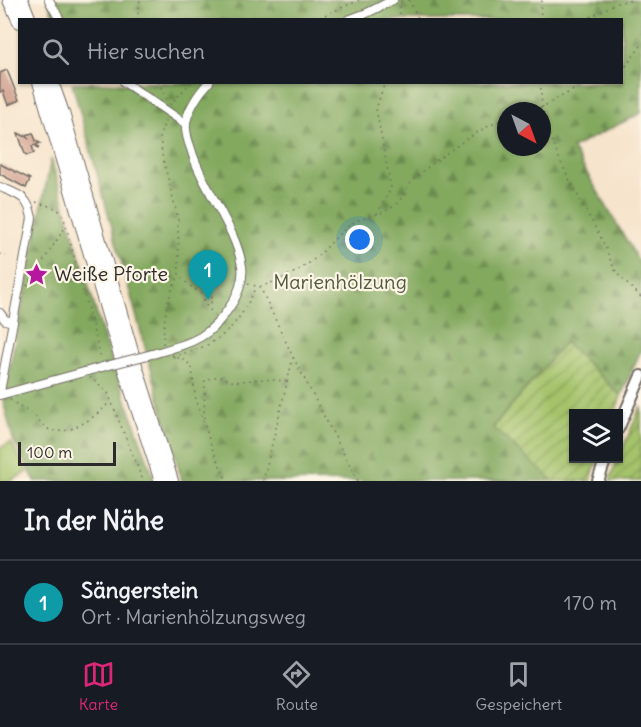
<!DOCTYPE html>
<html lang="de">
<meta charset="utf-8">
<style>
:root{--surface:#171b24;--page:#20242c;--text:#f1f3f6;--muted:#9ea1a6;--line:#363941;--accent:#db2777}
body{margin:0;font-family:Delius,sans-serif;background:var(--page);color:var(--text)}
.controls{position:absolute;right:18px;bottom:18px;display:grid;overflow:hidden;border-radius:0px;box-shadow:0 2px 4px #0004}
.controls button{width:54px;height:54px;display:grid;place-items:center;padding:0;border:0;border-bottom:2px solid var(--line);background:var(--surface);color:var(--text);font:30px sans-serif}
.compass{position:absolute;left:497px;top:102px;width:54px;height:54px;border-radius:50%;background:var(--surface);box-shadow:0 2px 4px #0004;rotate:139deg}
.scale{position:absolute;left:18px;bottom:15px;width:98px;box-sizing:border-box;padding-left:6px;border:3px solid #2b2b2b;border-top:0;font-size:16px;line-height:21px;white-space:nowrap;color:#2b2b2b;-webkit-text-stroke:4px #fcf5e5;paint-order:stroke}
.you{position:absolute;left:360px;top:240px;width:21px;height:21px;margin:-15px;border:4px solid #fff;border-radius:50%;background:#1a73e8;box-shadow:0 0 0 9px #1a73e833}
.badge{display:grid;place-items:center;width:39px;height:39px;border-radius:50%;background:var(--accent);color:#fff;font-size:20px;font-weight:700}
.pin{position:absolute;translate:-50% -50px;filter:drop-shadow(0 2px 3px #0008)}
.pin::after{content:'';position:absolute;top:32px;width:21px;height:18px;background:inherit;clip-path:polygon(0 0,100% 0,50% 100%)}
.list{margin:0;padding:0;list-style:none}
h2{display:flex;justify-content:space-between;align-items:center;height:78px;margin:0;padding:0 24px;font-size:26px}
h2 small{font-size:20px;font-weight:400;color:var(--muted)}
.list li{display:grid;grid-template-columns:39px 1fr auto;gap:18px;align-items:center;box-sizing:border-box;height:84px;padding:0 24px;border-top:2px solid var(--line)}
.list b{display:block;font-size:22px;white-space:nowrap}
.list p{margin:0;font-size:20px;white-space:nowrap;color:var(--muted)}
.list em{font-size:20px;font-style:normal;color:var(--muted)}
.icon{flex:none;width:33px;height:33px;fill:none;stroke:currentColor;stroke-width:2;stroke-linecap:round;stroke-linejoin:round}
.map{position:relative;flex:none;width:641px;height:481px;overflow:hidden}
.search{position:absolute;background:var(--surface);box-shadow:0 2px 4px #0004;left:18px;right:18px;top:18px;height:66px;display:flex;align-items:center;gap:15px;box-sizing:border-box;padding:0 21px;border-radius:0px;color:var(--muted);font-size:22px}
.sheet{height:162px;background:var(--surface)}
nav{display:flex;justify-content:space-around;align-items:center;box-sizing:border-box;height:84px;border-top:2px solid var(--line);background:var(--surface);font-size:16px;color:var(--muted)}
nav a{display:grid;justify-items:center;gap:3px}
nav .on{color:var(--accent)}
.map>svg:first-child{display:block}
.forest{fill:url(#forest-firs);stroke:#576a44;stroke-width:1.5;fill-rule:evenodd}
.garden{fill:url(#garden-furrows);stroke:#68774a;stroke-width:1.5}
.pitch{fill:#a4c36a;stroke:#68774a;stroke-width:1.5}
.building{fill:#cd9684}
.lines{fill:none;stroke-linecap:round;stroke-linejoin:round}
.street-casing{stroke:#726c63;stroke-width:10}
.secondary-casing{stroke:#726c63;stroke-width:14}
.highway-casing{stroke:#726c63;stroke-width:16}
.path{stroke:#726c63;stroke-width:1.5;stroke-dasharray:1.5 4.5;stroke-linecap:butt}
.street{stroke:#fff;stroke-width:8}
.secondary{stroke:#fff;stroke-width:10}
.highway{stroke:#fff;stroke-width:14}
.street-bridge-casing{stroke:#726c63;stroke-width:10;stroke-linecap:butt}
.street-bridge{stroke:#fff;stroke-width:8}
.labels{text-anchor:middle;stroke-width:4.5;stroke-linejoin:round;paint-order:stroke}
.poi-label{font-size:20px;fill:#2b2b2b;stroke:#fcf5e5;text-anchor:start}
.park-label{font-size:20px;fill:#4f593e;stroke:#fcf5e5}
</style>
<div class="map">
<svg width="641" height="481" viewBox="0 0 641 481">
<defs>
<pattern id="forest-firs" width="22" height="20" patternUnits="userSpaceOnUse" patternTransform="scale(1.5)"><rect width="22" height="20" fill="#83a95e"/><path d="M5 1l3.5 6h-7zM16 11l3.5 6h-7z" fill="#6b8a4e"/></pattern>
<pattern id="garden-furrows" width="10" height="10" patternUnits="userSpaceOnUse" patternTransform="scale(1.5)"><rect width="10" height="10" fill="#a4c36a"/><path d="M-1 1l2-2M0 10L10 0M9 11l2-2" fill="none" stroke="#869f57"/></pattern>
</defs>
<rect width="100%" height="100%" fill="#fcf5e5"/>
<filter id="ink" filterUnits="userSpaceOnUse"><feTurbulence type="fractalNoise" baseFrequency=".0167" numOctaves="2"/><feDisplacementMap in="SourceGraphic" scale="12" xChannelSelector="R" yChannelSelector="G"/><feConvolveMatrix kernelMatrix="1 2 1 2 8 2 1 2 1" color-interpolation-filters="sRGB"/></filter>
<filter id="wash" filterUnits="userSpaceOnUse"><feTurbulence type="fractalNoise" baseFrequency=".008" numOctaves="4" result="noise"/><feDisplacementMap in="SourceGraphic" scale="24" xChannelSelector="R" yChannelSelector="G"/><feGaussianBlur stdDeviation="1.35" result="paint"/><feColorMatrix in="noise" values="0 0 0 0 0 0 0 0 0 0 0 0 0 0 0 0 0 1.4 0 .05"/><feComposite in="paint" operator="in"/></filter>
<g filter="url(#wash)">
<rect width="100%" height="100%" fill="#f7e4cc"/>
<g class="forest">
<path d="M48,0H100L123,2L124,0H641V113L572,148L641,265V350L621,396L565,342L493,427L553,481H182L72,83L622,82V20H54ZM506,111H542V147H506Z"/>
<path d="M51,159L103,335L155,481H35L13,439L3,401Z"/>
</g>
<g class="garden">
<path d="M565,342L621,396L615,413L574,414V458L598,459L590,481H553L493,428Z"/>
<path d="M641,406V481H610L613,471Z"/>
</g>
<path class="pitch" d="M11,442L27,472L11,481H0V448Z"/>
<g id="blocks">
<g class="building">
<path d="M7,70L19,100L8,105L3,91L0,92V73Z"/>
<path d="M18,133L28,138L26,135L33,133L36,141L40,143L37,144L39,149L35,145L32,146L34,153L27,155L25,154Z"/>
<path d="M0,164L30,179L26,188L0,174Z"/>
</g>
</g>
</g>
<g filter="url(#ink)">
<use href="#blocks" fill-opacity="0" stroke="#726c63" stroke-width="1.5"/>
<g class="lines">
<defs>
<g id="street">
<path d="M49,0L60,20"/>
<path d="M348,20L367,13L393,0"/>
<path d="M124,82L186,124"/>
<path d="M0,187C19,195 28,196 32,218L0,392"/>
<path d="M0,313L5,320L13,322"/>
<path d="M152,354C190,343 209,340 231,305C238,295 244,279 242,266C236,227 202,188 191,149C188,141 185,130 186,122C189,108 199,93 209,82"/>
<path d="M0,395L106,366"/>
</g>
<g id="secondary">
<path d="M618,429L641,376"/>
<path d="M598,481L606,458"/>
</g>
<g id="highway">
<path d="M10,0L20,21"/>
<path d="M21,0L29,20"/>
<path d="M40,82L126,372L162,481"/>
<path d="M51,82L62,113L136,369L171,481"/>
</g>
</defs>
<use href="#street" class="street-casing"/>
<use href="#secondary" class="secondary-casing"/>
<use href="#highway" class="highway-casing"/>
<g class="path">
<path d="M409,0L419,20"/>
<path d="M137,20L140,0"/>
<path d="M314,20L359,0"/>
<path d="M399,20L401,0"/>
<path d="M540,20L542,0"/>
<path d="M585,20L616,3L633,0"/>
<path d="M622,71L641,46"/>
<path d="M158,82L169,104"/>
<path d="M541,82C538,134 579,196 602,240C607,250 610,261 615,270C621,280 633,288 641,297"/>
<path d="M170,105L191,82"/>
<path d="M535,111L588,82"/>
<path d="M165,120L160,136L162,155L178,218L179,276C189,286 198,293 211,296L213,300L210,304L206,305L204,303V295"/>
<path d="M36,202C54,209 60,204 66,225"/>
<path d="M377,214L391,188L376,109L385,82"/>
<path d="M0,254L6,256"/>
<path d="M248,284L260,287L293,357L358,481"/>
<path d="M27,286L66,226L101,359"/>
<path d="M260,287C282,279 302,271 320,254C332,243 339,232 353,223C366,215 384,215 395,205C403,199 407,186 414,179C433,162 482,125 506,119"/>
<path d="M206,305L214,315"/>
<path d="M163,344C164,320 166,297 179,276"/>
<path d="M172,355L186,361L192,368L195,396L212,448L227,481"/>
<path d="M173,357C187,352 202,349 214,341C234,329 247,308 255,288"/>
<path d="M90,377L108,393L143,481"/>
<path d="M10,400C14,402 18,406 22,408C26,411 26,409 30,412C37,416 41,425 48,429C65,439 100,415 110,401"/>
<path d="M204,418L205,380L219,376L234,382L261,379L286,381"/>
<path d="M618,444L622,436"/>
<path d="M263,481L293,358"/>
</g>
<use href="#street" class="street"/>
<use href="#secondary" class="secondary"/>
<use href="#highway" class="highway"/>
<defs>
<path id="street-bridge" d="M106,366L152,354"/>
</defs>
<use href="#street-bridge" class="street-bridge-casing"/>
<use href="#street-bridge" class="street-bridge"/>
</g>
</g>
<defs>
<symbol id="sight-bare" viewBox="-9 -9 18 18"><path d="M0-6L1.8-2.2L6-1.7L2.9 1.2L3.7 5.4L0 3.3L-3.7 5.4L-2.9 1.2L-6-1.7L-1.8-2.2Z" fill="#b5179e" stroke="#fcf5e5" stroke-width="2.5" paint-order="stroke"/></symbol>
</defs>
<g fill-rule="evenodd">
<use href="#sight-bare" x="20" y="258" width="33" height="33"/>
</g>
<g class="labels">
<g class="poi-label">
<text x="54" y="281">Weiße Pforte</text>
</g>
<g class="park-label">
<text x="340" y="289">Marienhölzung</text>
</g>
</g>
</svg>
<div class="controls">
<button><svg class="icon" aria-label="layers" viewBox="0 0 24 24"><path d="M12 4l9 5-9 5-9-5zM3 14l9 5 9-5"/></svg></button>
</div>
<svg class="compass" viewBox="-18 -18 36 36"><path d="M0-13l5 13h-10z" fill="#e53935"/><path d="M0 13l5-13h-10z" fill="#9ea1a6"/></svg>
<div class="scale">100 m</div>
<div class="you"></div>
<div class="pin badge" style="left:208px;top:300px;background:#0f9aa8">1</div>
<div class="search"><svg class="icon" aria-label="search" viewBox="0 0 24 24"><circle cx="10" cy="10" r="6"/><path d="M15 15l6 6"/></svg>Hier suchen</div>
</div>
<section class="sheet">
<h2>In der Nähe<small></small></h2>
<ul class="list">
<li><span class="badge" style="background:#0f9aa8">1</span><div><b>Sängerstein</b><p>Ort · Marienhölzungsweg</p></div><em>170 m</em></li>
</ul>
</section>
<nav>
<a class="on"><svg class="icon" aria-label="map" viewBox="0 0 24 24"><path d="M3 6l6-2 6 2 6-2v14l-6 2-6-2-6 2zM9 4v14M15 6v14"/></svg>Karte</a>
<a><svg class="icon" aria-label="directions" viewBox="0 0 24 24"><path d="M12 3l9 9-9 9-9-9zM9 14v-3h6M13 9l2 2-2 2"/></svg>Route</a>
<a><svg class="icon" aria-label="saved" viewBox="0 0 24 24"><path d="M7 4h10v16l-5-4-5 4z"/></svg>Gespeichert</a>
</nav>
